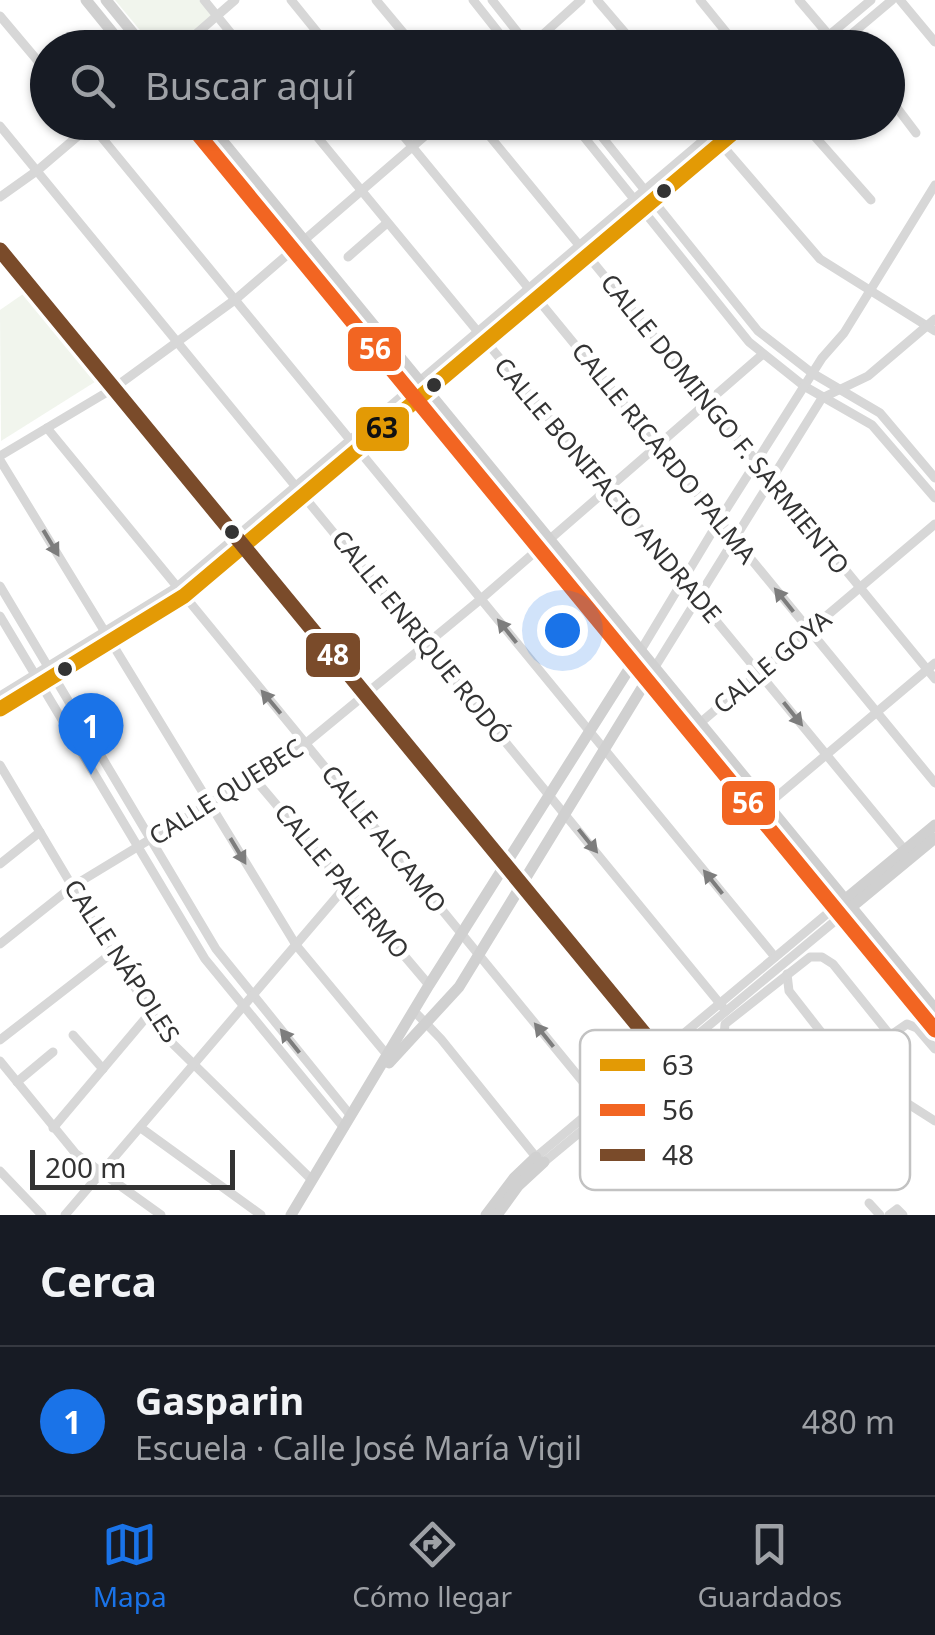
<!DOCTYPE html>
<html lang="es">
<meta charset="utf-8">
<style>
:root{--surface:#171b24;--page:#242831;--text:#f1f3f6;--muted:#9ea1a6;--line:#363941;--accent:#1a73e8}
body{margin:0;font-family:"Noto Sans",sans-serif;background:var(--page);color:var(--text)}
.scale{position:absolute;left:30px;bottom:25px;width:205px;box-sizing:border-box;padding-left:10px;border:5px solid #333;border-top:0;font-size:28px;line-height:35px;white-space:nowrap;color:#333;-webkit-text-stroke:8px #fff;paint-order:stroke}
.you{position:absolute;left:562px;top:630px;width:35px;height:35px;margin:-25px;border:8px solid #fff;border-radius:50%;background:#1a73e8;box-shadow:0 0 0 15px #1a73e833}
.badge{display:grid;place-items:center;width:65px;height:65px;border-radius:50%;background:var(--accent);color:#fff;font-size:32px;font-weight:700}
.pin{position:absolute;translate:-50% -82px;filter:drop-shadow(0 2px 5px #0008)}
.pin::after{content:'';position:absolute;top:52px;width:35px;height:30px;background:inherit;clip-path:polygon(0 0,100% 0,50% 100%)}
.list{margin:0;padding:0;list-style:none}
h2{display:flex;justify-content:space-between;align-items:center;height:130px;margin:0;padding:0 40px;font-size:42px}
h2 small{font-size:32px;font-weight:400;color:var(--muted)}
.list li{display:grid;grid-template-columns:65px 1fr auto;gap:30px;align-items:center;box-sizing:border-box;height:150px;padding:0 40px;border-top:2px solid var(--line)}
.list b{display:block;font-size:38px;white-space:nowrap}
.list p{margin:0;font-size:32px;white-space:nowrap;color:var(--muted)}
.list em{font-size:32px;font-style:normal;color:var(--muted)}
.icon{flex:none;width:55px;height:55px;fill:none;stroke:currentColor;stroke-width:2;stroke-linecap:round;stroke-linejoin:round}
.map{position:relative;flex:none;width:935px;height:1215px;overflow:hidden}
.search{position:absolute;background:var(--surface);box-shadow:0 2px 8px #0004;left:30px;right:30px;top:30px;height:110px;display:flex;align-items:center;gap:25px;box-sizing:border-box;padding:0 35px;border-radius:55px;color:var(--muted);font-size:38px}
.sheet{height:280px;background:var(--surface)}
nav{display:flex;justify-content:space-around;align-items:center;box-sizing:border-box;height:140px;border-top:2px solid var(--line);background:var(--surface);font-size:28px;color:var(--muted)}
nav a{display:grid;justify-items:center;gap:5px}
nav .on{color:var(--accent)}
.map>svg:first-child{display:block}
.green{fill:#f1f5ed}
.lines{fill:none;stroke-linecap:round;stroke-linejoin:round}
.street{stroke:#d7d7d7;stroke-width:9}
.secondary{stroke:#d0d0d0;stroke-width:11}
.bus-1-casing{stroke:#fff;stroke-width:22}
.bus-2-casing{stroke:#fff;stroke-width:22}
.bus-3-casing{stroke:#fff;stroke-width:22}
.bus-1{stroke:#e39a05;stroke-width:15}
.bus-2{stroke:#f26522;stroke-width:15}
.bus-3{stroke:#7a4b2a;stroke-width:15}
.oneway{fill:#7d7d7d}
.bus-dot{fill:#333;stroke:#fff;stroke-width:4}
.labels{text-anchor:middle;stroke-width:10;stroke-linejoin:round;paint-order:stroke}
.street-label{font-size:25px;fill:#333;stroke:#fff}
.key{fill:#fff;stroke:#c2c2c2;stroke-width:2.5}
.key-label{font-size:28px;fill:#333}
.line-badge{stroke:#fff;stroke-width:4}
.badge-label{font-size:28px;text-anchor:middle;font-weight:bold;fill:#fff}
.pale-badge-label{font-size:28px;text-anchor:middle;font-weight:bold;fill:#111}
</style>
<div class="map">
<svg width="935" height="1215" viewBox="0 0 935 1215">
<rect width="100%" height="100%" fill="#fff"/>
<g class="green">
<path d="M115,0H199L212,15L175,47H154Z"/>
<path d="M26,292L98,380L1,441L0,310Z"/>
</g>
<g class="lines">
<g class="street">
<path d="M204,0L243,48"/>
<path d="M291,0L330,48"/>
<path d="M376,0L416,48"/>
<path d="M473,0L511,48"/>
<path d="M492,0L530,48"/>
<path d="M597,0L638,48"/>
<path d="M700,0L739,48"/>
<path d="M799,0L833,40"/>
<path d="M900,0L935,42"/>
<path d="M0,16L48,73"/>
<path d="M180,48L235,0"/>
<path d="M528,48L581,0"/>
<path d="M814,48L871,0"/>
<path d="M835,48L892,0"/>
<path d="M888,96L916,133"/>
<path d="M89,122L775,957"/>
<path d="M305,122L909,855"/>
<path d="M392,122L935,783"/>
<path d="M478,122L935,679"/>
<path d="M572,122L749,342L804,386L872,425L935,498"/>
<path d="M590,122L758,331L812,373L880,413L935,478"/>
<path d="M702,122L820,259L935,331"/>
<path d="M802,122L871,200"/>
<path d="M0,126L726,1011"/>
<path d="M0,197L38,170L92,124"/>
<path d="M0,250L666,1060"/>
<path d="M348,257L387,223"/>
<path d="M47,428L606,1110"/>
<path d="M0,456L114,388L236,299L441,122"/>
<path d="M0,460L296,945L388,1056"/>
<path d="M0,586L216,949L351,1116"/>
<path d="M0,616L205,959L344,1128"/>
<path d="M641,650L720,519L822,358L844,333L935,185"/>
<path d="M655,667L822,398L868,376L935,319"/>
<path d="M0,696L177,587L725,122"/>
<path d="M0,709L184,596L746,122"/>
<path d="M700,723L935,524"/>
<path d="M0,765L112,953L171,1042L312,1180"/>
<path d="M253,777L429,985"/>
<path d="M762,809L935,663"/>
<path d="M0,864L40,832"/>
<path d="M0,944L73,886L299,749L481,599L763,354"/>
<path d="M787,974L789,991L835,1050"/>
<path d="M414,1011L441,1039L536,1157L834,908"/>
<path d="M73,1035L103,1069"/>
<path d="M0,1040L112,953"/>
<path d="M729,1058L841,1051L855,1060L869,1079L935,1121"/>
<path d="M855,1060L907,1024L917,1028L935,1049"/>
<path d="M0,1061L76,1154L161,1215"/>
<path d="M735,1074L724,1036L725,1024L810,957H822L833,964L890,1035"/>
<path d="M17,1082L53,1052"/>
<path d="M53,1128L150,1013"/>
<path d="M141,1128L261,1215"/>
<path d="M544,1162L841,916"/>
<path d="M0,1171L42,1215"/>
<path d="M869,1203L880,1215"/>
<path d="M65,1215L346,886"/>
<path d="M889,1215L897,1209L903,1215"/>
</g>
<g class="secondary">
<path d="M86,0L125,48"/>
<path d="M106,0L145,48"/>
<path d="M188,122L935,1030"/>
<path d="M207,122L935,1009"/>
<path d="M842,902L935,825"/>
<path d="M848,910L935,838"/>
<path d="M389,1063L459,987L648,678"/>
<path d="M291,1215L429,985L636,658"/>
<path d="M486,1215L514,1178L536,1157"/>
<path d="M497,1215L518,1186L544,1162"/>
</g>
<defs>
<path id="bus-1" d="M0,709L184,596L746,122"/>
<path id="bus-2" d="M188,122L935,1030"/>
<path id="bus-3" d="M0,250L666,1060"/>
</defs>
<use href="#bus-1" class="bus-1-casing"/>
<use href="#bus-2" class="bus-2-casing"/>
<use href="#bus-3" class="bus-3-casing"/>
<use href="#bus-1" class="bus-1"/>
<use href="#bus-2" class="bus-2"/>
<use href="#bus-3" class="bus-3"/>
</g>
<defs><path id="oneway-solid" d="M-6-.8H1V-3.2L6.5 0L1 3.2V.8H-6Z" transform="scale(2.5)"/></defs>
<g class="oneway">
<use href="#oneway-solid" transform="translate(51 543) rotate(59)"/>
<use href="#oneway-solid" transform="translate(784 600) rotate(-129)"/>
<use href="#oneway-solid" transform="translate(507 631) rotate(-129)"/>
<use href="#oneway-solid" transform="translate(271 702) rotate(-130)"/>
<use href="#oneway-solid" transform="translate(793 714) rotate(51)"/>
<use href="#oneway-solid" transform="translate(588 841) rotate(51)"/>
<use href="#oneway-solid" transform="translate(238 851) rotate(59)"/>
<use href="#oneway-solid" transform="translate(713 882) rotate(-129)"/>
<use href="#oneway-solid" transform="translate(544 1035) rotate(-129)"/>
<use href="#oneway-solid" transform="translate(290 1041) rotate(-129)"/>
</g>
<g class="bus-dot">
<circle cx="664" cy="191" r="9"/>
<circle cx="434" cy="385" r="9"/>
<circle cx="232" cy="532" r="9"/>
<circle cx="65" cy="669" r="9"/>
</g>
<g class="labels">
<g class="street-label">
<text transform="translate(725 424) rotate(51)" y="9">CALLE DOMINGO F. SARMIENTO</text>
<text transform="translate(664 453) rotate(51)" y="9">CALLE RICARDO PALMA</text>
<text transform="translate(608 490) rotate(50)" y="9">CALLE BONIFACIO ANDRADE</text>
<text transform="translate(421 637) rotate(51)" y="9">CALLE ENRIQUE RODÓ</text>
<text transform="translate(772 662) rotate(-40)" y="9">CALLE GOYA</text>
<text transform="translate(226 792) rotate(-32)" y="9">CALLE QUEBEC</text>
<text transform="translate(384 839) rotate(51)" y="9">CALLE ALCAMO</text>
<text transform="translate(342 881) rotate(50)" y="9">CALLE PALERMO</text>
<text transform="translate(122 961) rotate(57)" y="9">CALLE NÁPOLES</text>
</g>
</g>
<rect x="580" y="1030" width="330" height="160" rx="15" class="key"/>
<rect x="600" y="1059" width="45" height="12" fill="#e39a05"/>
<rect x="600" y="1104" width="45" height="12" fill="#f26522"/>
<rect x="600" y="1149" width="45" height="12" fill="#7a4b2a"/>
<g class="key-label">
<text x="662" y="1075">63</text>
<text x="662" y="1120">56</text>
<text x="662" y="1165">48</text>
</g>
<g class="line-badge">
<rect x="346" y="325" width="57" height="48" rx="10" fill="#f26522"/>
<rect x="354" y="405" width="57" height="48" rx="10" fill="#e39a05"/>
<rect x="304" y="631" width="58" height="48" rx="10" fill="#7a4b2a"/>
<rect x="720" y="779" width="57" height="48" rx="10" fill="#f26522"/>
</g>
<g class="badge-label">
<text x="375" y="359">56</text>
<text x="333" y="665">48</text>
<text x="748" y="813">56</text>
</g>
<g class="pale-badge-label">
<text x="382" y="438">63</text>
</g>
</svg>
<div class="scale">200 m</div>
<div class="you"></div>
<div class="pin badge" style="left:91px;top:775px">1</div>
<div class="search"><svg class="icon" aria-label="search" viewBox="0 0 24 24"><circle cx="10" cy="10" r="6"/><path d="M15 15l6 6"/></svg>Buscar aquí</div>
</div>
<section class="sheet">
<h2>Cerca<small></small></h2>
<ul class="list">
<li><span class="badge">1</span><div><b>Gasparin</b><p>Escuela · Calle José María Vigil</p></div><em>480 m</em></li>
</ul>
</section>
<nav>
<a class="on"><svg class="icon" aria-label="map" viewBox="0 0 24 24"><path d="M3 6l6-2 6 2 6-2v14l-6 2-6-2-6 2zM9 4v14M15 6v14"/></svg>Mapa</a>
<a><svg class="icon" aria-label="directions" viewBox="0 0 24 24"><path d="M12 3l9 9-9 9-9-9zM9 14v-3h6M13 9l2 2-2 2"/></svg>Cómo llegar</a>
<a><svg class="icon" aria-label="saved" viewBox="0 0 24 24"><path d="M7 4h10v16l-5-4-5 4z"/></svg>Guardados</a>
</nav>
